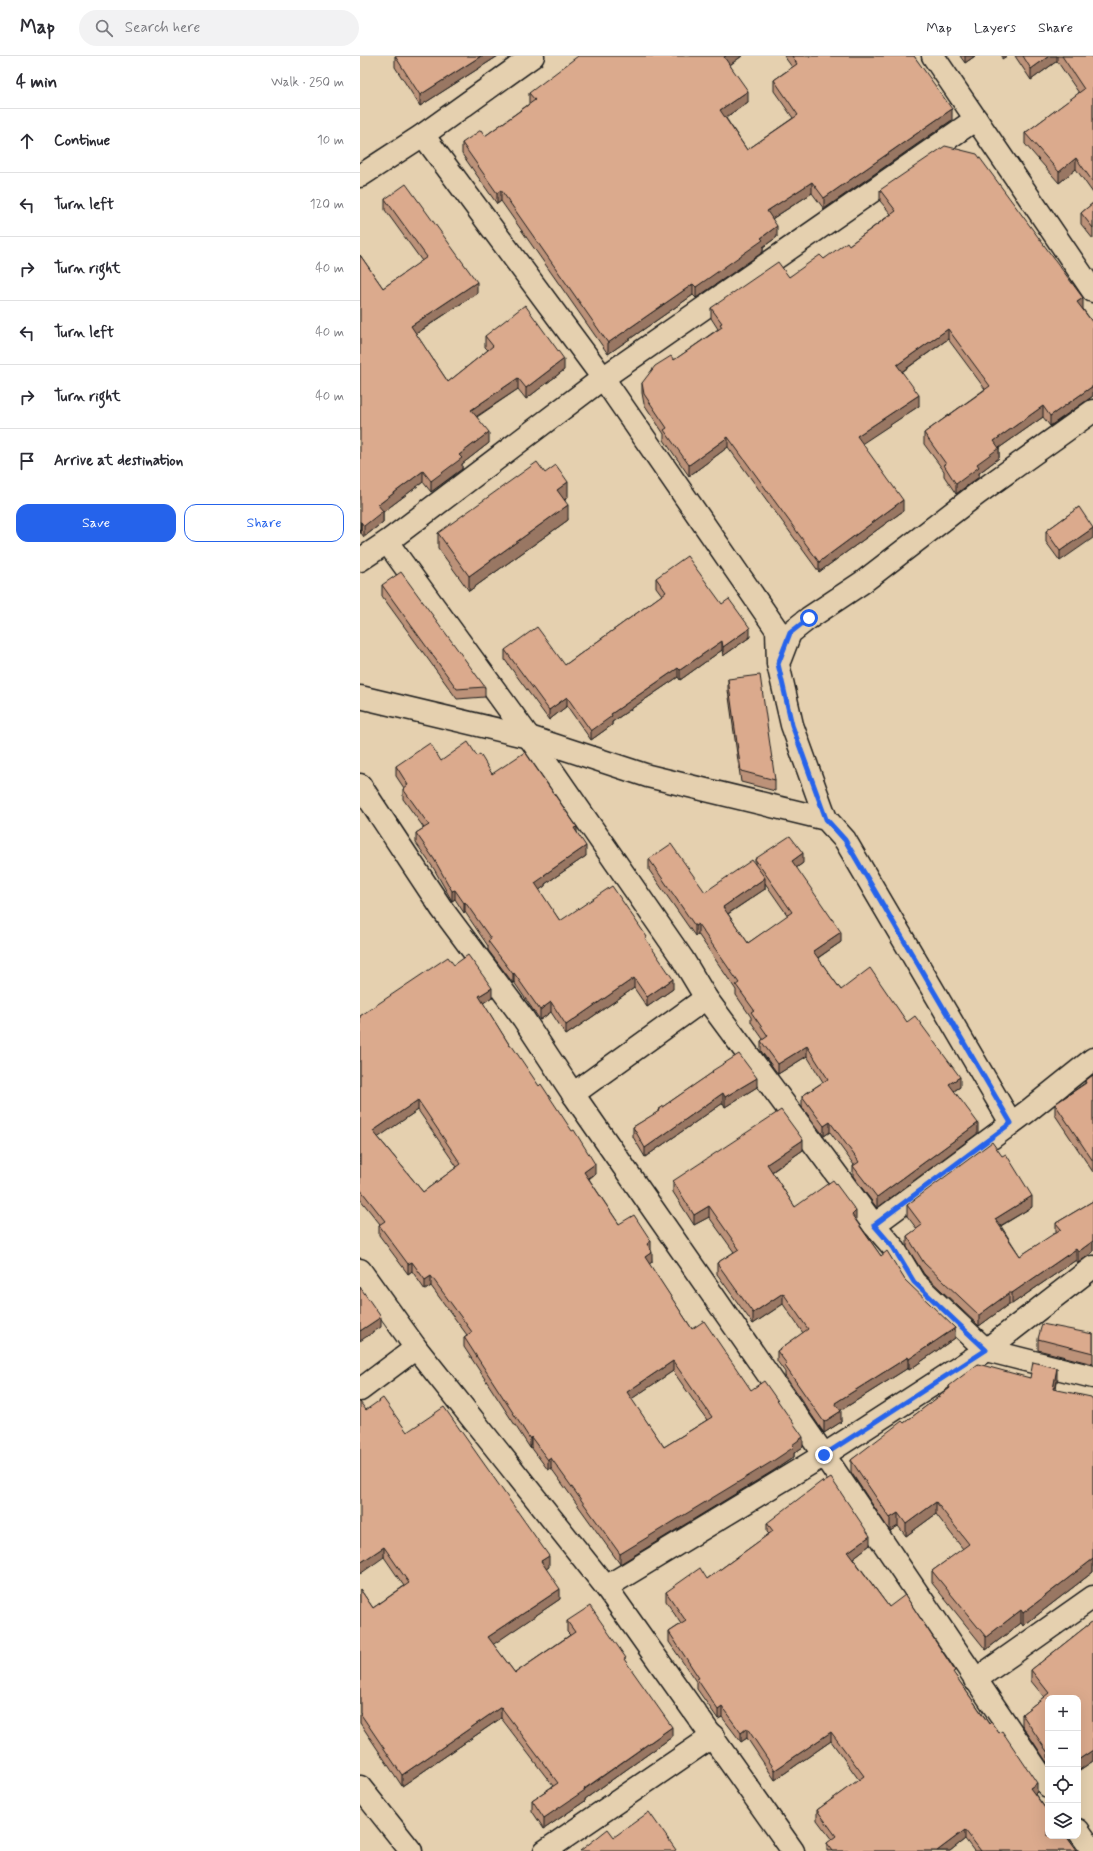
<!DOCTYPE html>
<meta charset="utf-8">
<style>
:root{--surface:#fff;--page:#f2f2f3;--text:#2b2b33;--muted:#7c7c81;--line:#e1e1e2;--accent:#2563eb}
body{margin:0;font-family:Mynerve,sans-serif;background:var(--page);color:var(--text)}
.controls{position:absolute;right:12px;bottom:12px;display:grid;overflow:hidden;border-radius:8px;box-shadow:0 4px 16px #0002}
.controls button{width:36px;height:36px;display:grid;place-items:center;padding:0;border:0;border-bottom:1px solid var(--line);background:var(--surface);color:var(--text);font:20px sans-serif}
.stop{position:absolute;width:12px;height:12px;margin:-9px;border:3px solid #2563eb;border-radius:50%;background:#fff}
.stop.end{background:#2563eb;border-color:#fff;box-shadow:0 1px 4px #0008}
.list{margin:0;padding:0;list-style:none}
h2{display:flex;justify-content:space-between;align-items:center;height:52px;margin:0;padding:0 16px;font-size:17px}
h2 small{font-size:13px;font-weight:400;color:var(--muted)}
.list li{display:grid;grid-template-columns:26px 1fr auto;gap:12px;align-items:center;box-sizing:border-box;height:64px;padding:0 16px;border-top:1px solid var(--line)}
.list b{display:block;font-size:15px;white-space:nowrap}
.list em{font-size:13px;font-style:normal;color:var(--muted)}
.actions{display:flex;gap:8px;padding:12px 16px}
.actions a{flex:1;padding:9px 0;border:1px solid var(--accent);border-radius:12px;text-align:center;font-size:14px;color:var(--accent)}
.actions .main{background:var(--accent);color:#fff}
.icon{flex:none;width:22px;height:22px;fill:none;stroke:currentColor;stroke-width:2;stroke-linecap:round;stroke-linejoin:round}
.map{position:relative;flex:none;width:733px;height:1795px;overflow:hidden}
header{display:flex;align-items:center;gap:24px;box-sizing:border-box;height:56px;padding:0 20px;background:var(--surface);border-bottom:1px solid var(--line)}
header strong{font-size:19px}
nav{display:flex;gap:22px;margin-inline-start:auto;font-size:14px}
.search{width:280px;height:36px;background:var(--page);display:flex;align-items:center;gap:10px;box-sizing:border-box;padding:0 14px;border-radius:22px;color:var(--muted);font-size:15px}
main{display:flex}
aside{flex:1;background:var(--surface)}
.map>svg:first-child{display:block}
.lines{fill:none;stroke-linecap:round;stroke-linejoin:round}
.minor-casing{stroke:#1c1c1c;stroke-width:25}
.minor{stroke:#e5d0af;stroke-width:22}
.wall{fill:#bc9279;stroke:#1c1c1c;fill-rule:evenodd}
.shaded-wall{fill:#997763;stroke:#1c1c1c}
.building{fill:#dbaa8d;stroke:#1c1c1c;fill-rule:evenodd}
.route{stroke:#2563eb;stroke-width:5}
</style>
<header>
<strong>Map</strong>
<div class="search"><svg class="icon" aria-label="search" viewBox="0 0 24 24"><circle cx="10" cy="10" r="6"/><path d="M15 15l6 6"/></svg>Search here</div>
<nav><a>Map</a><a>Layers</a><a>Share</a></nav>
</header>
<main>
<aside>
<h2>4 min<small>Walk · 250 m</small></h2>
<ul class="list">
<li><svg class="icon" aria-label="ahead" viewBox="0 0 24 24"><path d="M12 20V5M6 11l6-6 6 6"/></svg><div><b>Continue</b></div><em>10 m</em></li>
<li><svg class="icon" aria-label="left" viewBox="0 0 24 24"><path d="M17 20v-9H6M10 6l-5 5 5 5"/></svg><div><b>Turn left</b></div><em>120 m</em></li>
<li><svg class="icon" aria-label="right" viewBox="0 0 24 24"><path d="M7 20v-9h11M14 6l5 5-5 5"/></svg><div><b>Turn right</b></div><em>40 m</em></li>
<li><svg class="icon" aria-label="left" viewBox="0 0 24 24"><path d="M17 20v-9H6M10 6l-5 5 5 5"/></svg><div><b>Turn left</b></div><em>40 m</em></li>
<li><svg class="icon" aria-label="right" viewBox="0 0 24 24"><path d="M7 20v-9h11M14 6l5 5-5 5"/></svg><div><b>Turn right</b></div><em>40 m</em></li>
<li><svg class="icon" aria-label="arrive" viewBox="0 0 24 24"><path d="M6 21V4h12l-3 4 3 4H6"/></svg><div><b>Arrive at destination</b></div></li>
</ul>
<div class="actions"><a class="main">Save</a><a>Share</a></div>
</aside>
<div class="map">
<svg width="733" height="1795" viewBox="0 0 733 1795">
<rect width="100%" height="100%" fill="#e5d0af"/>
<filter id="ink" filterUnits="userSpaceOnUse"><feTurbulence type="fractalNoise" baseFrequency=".025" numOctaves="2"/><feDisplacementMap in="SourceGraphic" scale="8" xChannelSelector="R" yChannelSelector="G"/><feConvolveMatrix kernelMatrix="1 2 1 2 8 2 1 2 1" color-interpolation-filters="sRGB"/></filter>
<g filter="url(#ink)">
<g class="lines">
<defs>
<g id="minor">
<path d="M573,0L733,235"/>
<path d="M63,79L243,322L417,574L418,608L432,669L466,763"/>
<path d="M0,120L63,79L173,0"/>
<path d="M27,486L169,681L322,902L346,942L514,1169L533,1191L554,1226L626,1294L733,1321"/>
<path d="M0,504L27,486L243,322L616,63"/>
<path d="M420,603L430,577L449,562L503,526L617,438L733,355"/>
<path d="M0,641L169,681L288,720L466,763L485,784L651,1067"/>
<path d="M0,729L82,853L163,962L213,1038L464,1399L688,1730"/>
<path d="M213,1038L346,942"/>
<path d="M514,1169L668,1055L733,1003"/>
<path d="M0,1214L56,1292L246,1531L433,1795"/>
<path d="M0,1334L56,1292"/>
<path d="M246,1531L464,1399L626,1294L733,1211"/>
<path d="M615,1624L733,1541"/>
<path d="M0,1731L51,1795"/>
<path d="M718,1774L733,1795"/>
<path d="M185,1795L353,1680"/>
</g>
</defs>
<use href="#minor" class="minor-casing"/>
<use href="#minor" class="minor"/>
</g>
<g class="wall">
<path d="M35,0H138L60,50L35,11Z"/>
<path d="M382,0L370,9L388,46L366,62L387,94L433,62L414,35V24L432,11L424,0H554L592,64L464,153L452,137L412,163L417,181L403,191V196L336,242L333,239L248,298L141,145L137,148L102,98V87L125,80L169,48V37Z"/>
<path d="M600,0H615L605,7Z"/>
<path d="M655,0H733V137L716,113L699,127L665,88V77L719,37L697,5L671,24Z"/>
<path d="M520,134L723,253L733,267V340L690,370L683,361L639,392V402L619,417V421L596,438L584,420V415L564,388V377L625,333L588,283L542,316L559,350L502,387L543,455L459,516L368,391L329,420L304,384V378L284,348L282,337V327L358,273L351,262V252L429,221L464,203L489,189L531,158L520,145Z"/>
<path d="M25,143L117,237L56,278L88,326L128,294L125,291V280L204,314L166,343L158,333L117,361L129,387L102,408V413L71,436L63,426L23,456V466L4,481L1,477L0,199L23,232L62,205L25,154Z"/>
<path d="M733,147V183L721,168V157Z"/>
<path d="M185,417L208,441L205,444L208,464L109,535L78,492V477Z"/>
<path d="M719,451L700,505L686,486V475Z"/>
<path d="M296,522L362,548L390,581L363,600L362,594L320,624L318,621L252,666V669L231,684L207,650L189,664L145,604V594L205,609L302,539L296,531Z"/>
<path d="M22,529L125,631V641L97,643L22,540Z"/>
<path d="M368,623L415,724V735L381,726L368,634Z"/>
<path d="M117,700L132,718L217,776L226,800L185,828V830L179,834L200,865L287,885L313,933L287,951L274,932L206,979L191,956L180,964L154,926L153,927L128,894V890L105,856L104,857L95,843L92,845L74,813L56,787V777L64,772L43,743V733L44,732L36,720V710L81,705Z"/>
<path d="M289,803L345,836L395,809V803L443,807L436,812L481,886L458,902L481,934L547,966L600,1031L594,1035L618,1077L517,1152L493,1120V1110L494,1109L470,1076L464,1080L442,1051V1040L463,1026L447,1000L418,1018L401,995V985L403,983L391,966V961L376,939V934L338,878L335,880L289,814ZM405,827L428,860L388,887L368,858L405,833Z"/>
<path d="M94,909L132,941L123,947L150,990L235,1118L229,1123L259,1168L291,1194L292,1206L289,1208L332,1273L391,1334L443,1391L434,1397V1401L413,1415L260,1508L191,1412L188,1414L171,1391L170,1392L104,1291V1281L107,1279L71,1230L65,1234L52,1215L48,1218L19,1179V1169L20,1168L0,1143V960ZM58,1054L97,1111L63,1136L18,1081ZM313,1315L347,1364L304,1391L271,1343Z"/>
<path d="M352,1015L397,1031L365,1051L363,1047L285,1101L273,1081V1071L298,1056V1054L352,1017Z"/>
<path d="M733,1019V1116L695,1059V1048L725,1027V1025Z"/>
<path d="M443,1094L412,1116L435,1151L496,1165L521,1200L545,1224L595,1282L549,1314L548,1312L480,1355L481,1366L464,1377L425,1320V1316L417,1305V1295L443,1277L423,1248L393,1268L357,1218V1207L374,1196L349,1161L334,1169L313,1136V1125Z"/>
<path d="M733,1145V1196L718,1207L716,1204L652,1248H649L619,1270L564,1218L547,1191V1180L557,1173L547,1160V1149L672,1151L641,1170L660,1200L696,1177V1167Z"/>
<path d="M733,1278V1308L678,1294V1283Z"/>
<path d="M670,1322L697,1325L696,1334L733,1344V1516L663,1570L661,1567L626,1594L572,1527V1515L603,1493L576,1458L546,1480L538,1470L530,1475L491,1416V1404L544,1367L589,1333V1330Z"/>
<path d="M6,1354L47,1376L189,1511L186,1513L200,1543L133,1588L155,1617L210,1579L207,1576V1565L266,1606L312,1681L225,1743V1745L184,1773L172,1755V1744L193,1730L141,1662L42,1730L0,1667V1533L13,1552L44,1530L24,1501Z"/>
<path d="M407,1467L510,1489L493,1502L529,1551L595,1619L677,1736L675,1738L717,1795H614L605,1783L590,1795H467V1787L472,1784L457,1764V1754L499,1724L471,1685L415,1724L387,1682L381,1686L362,1661L358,1663L337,1633V1627L309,1586V1576L321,1568L306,1545V1536L347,1523L409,1478L407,1476Z"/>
<path d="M733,1565V1705L718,1715L688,1642V1708L662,1669V1658L684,1641L671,1625V1614Z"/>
</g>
<g class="shaded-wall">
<path d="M121,0H138L60,50V39Z"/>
<path d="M366,0H382L364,13V1Z"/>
<path d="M605,0H615L605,7Z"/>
<path d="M642,0H647L642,3Z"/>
<path d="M689,0H697V5L671,24V13Z"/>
<path d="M388,35V46L360,65V54Z"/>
<path d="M592,53V64L464,153V142Z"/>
<path d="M716,102V113L699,127V116Z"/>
<path d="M452,126V137L407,166V155Z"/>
<path d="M141,134V145L137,148V137Z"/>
<path d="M417,170V181L403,191V196L336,242V231Z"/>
<path d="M117,226V237L51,281V270Z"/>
<path d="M333,228V239L248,298V287Z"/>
<path d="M723,242V253L717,257V246Z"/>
<path d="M588,273V283L537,319V309Z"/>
<path d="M204,303V314L166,343V332Z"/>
<path d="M158,322V333L111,364V354Z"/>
<path d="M733,330V340L690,370V360Z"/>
<path d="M559,339V350L497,391V380Z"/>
<path d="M683,350V361L639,392V402L619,417V421L596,438V428L617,408L634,385Z"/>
<path d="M129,376V387L102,408V413L71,436V425L99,399Z"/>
<path d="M368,381V391L329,420V409Z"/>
<path d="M63,415V426L23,456V466L4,481V470L18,449Z"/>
<path d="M208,426V441L197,449V434Z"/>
<path d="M543,444V455L459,516V506Z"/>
<path d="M208,449V464L109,535V520Z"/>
<rect x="0" y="466" width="1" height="11"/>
<path d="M733,472V482L700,505V495Z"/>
<path d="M390,572V581L363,600V591Z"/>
<path d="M362,585V594L320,624V614Z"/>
<path d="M318,612V621L252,666V669L231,684V675L251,658Z"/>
<path d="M207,641V650L189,664V654Z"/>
<path d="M217,771V780L214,772Z"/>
<path d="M226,790V800L185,828V830L175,837V827L184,819Z"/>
<path d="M443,797V807L432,815V805Z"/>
<path d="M405,822V833L363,861V851Z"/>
<path d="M95,834V843L92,845V835Z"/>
<path d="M105,846V856L104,857V847Z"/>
<path d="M338,868V878L335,880V870Z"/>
<path d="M481,876V886L453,905V895Z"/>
<path d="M154,917V926L153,927V918Z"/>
<path d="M274,922V932L206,979V969Z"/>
<path d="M313,923V933L287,951V941Z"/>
<path d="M132,932V941L119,950V940Z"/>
<path d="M191,946V956L180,964V954Z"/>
<path d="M447,990V1000L418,1018V1008Z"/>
<path d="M600,1021V1031L589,1038V1028Z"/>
<path d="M397,1022V1031L365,1051V1041Z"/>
<path d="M363,1037V1047L285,1101V1092Z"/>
<path d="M58,1044V1054L13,1085V1075Z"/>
<path d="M470,1066V1076L464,1080V1070Z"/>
<path d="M618,1067V1077L517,1152V1141Z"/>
<path d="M443,1084V1094L407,1119V1108Z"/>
<path d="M235,1108V1118L224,1125V1116Z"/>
<path d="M672,1140V1151L635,1173V1163Z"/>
<path d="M349,1150V1161L334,1169V1159Z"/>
<path d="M496,1155V1166L492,1159Z"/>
<path d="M291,1185V1195L287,1188Z"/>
<path d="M733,1185V1196L718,1207V1196Z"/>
<path d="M716,1193V1204L652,1248V1237Z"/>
<path d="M292,1196V1206L285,1211V1201Z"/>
<path d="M52,1206V1215L48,1218V1208Z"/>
<path d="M71,1220V1230L65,1234V1224Z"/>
<path d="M423,1237V1248L393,1268V1257Z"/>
<path d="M649,1237V1248L619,1270V1259Z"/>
<path d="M21,1261V1271L0,1285V1275Z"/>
<path d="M595,1272V1282L549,1314V1303Z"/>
<path d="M548,1301V1312L475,1358V1347Z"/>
<path d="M313,1305V1315L267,1346V1336Z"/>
<path d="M697,1312V1325L693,1346V1333Z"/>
<path d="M481,1355V1366L464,1377V1366Z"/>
<path d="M171,1381V1391L170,1392V1383Z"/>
<path d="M443,1381V1391L434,1397V1401L413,1415L260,1508V1498Z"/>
<path d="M191,1402V1412L188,1414V1404Z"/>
<path d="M576,1446V1458L546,1480V1468Z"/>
<path d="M538,1457V1470L530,1475V1462Z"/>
<path d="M510,1480V1489L488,1506V1496Z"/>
<path d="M24,1491V1501L0,1518V1507Z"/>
<path d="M189,1500V1511L181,1516V1505Z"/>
<path d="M733,1503V1516L663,1570V1557Z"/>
<path d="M200,1533V1543L128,1592V1581Z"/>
<path d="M661,1554V1567L626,1594V1581Z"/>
<path d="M141,1651V1662L42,1730V1719Z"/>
<path d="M362,1651V1661L358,1663V1654Z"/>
<path d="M312,1671V1681L225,1743V1745L184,1773V1762Z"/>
<path d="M387,1672V1682L381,1686V1677Z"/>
<path d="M471,1676V1685L415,1724V1714Z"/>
<path d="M733,1694V1705L718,1715V1704Z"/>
<path d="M677,1727V1736L670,1741V1732Z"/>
<path d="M605,1774V1783L590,1795H577Z"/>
</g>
<g class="building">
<path d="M35,0H121L60,39Z"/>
<path d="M218,0H366L364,1L388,35L360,54L387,94L438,59L414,24L437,8L432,0H554L592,53L464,142L452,126L407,155L417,170L401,182L403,184L336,231L333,228L248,287L141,134L137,137L102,87L121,74L125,80L175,44L169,37Z"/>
<path d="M663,0H689L671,13Z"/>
<path d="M702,0H733V126L716,102L699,116L665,77L724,33Z"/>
<path d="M585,90L617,98L723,242L717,246L733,267V330L690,360L683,350L634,385L639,392L617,408L619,411L596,428L584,409L586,408L564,377L630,330L588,273L537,309L559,339L497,380L543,444L459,506L368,381L329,409L304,374L307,372L284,338L282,327L295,310L311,300L314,304L362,271L360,268L362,267L351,252L418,206L429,221L460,199L464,203L487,186L489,189L536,155L520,134Z"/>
<path d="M46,128L117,226L51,270L88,326L133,290L125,280L165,249L204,303L166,332L158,322L111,354L129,376L99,399L102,402L71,425L63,415L18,449L23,455L4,470L1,466H0V199L23,232L67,201L25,143Z"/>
<path d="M733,147V172L721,157Z"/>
<path d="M177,406L185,417L196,409L208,426L197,434L208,449L109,520L78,477Z"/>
<path d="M719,451L733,472L700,495L686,475Z"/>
<path d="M327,500L362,548L369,543L390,572L363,591L362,585L320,614L318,612L251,658L252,660L231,675L207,641L189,654L145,594L177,571L205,609L306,536L296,522Z"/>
<path d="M41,516L125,631L97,633L22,529Z"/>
<path d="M400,619L415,724L381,715L368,623Z"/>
<path d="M108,686L117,700L120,698L132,718L165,696L217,771L214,772L226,790L184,819L185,820L175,827L200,865L252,830L287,881L285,882L313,923L287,941L274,922L206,969L191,946L180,954L154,917L153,918L128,885L131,883L105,846L104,847L95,834L92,835L74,803L56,777L69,769L43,733L48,729L36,710L70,687L81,705Z"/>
<path d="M430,780L443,797L432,805L481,876L453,895L481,934L510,912L547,966L555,960L600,1021L589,1028L618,1067L517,1141L493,1110L499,1106L497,1103L470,1066L464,1070L442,1040L468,1023L447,990L418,1008L401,985L408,980L391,956L394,954L376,929L379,927L338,868L335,870L289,803L311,788L345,836L392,804L405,822L363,851L388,887L432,856L395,803Z"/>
<path d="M108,899L132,932L119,940L150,990H152L179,1030L181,1028L212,1075L214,1074L235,1108L224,1116L259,1168L274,1159L291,1185L287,1188L292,1196L285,1201L332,1273L344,1265L391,1334L404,1325L443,1381L432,1389L434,1391L413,1405L260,1498L191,1402L188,1404L171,1381L170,1383L104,1281L112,1276L71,1220L65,1224L52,1206L48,1208L19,1169L25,1165L0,1133V960L88,901L94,909ZM58,1044L101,1108L63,1136L13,1075ZM313,1305L352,1361L304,1391L267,1336Z"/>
<path d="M379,998L397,1022L365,1041L363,1037L285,1092L273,1071L299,1055L298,1054L353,1016L352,1015Z"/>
<path d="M733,1019V1105L695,1048L726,1027L725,1025Z"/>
<path d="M421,1054L443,1084L407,1108L435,1151L473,1124L496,1155L492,1159L521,1200L527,1195L545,1224L595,1272L549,1303L548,1301L475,1347L481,1355L464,1366L425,1310L427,1308L417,1295L448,1273L423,1237L393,1257L357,1207L379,1193L349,1150L334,1159L313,1125Z"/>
<path d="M632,1086L642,1100L646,1098L672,1140L635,1163L660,1200L701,1173L696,1167L733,1145V1185L718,1196L716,1193L652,1237H649L619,1259L564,1207L547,1180L562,1169L547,1149Z"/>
<path d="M0,1231L21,1261L0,1275Z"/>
<path d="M682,1268L733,1278V1297L678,1283Z"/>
<path d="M673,1306L697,1312L693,1333L731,1341L733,1344V1503L663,1557L661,1554L626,1581L572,1515L609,1488L576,1446L546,1468L538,1457L530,1462L491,1404L542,1365L544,1367L590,1332L589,1330L618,1308L670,1322Z"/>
<path d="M23,1342L47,1376L84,1351L189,1500L181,1505L200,1533L128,1581L155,1617L215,1576L207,1565L230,1550L266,1602L264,1603L312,1671L224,1733L225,1734L184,1762L172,1744L198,1727L141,1651L42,1719L0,1657V1533L13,1552L49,1527L24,1491L0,1507V1346L6,1354Z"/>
<path d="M471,1422L510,1480L488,1496L529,1551L545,1539L595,1615L593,1616L629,1668L631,1666L639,1677L642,1675L677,1727L670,1732L688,1756V1780H706L717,1795H621L605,1774L577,1795H473L467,1787L476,1780L457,1754L504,1720L471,1676L415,1714L387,1672L381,1677L362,1651L358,1654L337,1623L339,1622L309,1576L326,1565L306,1536L340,1512L347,1523L413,1475L407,1467L462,1425L463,1427Z"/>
<path d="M733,1565V1694L718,1704V1642H688V1697L662,1658L689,1637L671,1614Z"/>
<path d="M289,1756L316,1794L314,1795H220L248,1773L254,1781Z"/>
</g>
</g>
<g class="lines" filter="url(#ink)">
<path class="route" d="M449,562L430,577L418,608L432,669L466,763L485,784L651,1067L514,1169L533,1191L554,1226L626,1294L464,1399"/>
</g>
</svg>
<div class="controls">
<button>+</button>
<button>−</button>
<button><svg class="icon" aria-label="locate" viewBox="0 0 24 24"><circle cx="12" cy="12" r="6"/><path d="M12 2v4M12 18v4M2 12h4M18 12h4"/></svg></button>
<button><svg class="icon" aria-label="layers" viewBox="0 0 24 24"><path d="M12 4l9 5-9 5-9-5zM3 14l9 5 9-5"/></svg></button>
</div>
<div class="stop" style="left:449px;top:562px"></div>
<div class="stop end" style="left:464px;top:1399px"></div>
</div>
</main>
